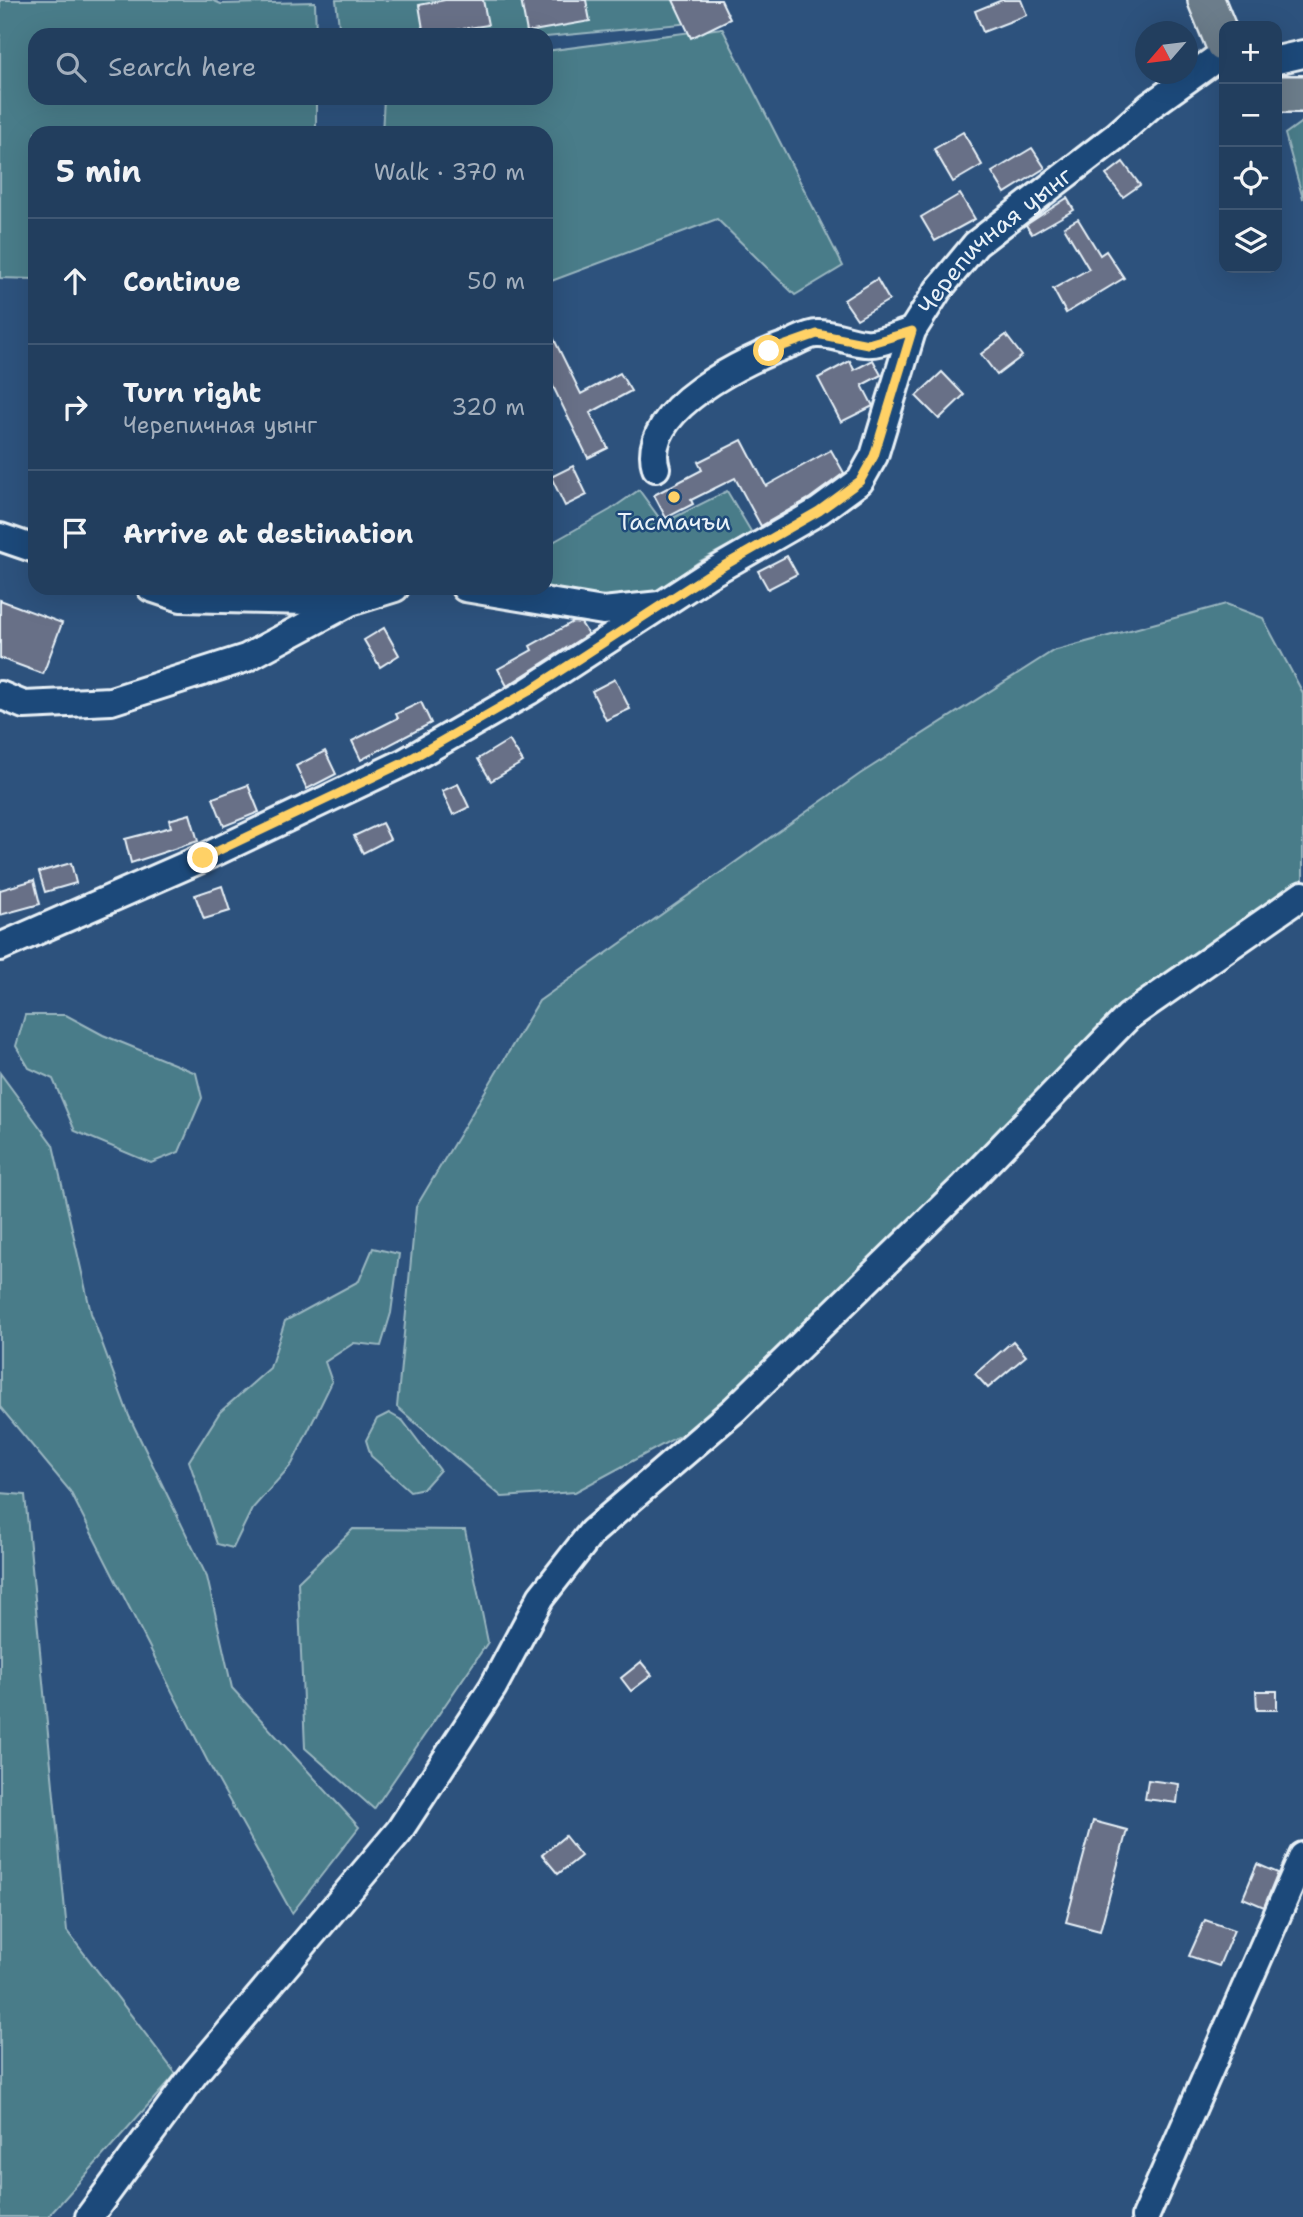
<!DOCTYPE html>
<meta charset="utf-8">
<style>
:root{--surface:#223e5e;--page:#2e4967;--text:#f1f3f6;--muted:#a2aebc;--line:#3f5773}
body{margin:0;font-family:"Shantell Sans",sans-serif;background:var(--page);color:var(--text)}
.controls{position:absolute;right:21px;top:21px;display:grid;overflow:hidden;border-radius:14px;box-shadow:0 7px 28px #0002}
.controls button{width:63px;height:63px;display:grid;place-items:center;padding:0;border:0;border-bottom:2px solid var(--line);background:var(--surface);color:var(--text);font:35px sans-serif}
.compass{position:absolute;left:1135px;top:21px;width:63px;height:63px;border-radius:50%;background:var(--surface);box-shadow:0 7px 28px #0002;rotate:242deg}
.stop{position:absolute;width:21px;height:21px;margin:-16px;border:5px solid #ffd166;border-radius:50%;background:#fff}
.stop.end{background:#ffd166;border-color:#fff;box-shadow:0 2px 7px #0008}
.list{margin:0;padding:0;list-style:none}
h2{display:flex;justify-content:space-between;align-items:center;height:91px;margin:0;padding:0 28px;font-size:30px}
h2 small{font-size:23px;font-weight:400;color:var(--muted)}
.list li{display:grid;grid-template-columns:46px 1fr auto;gap:21px;align-items:center;box-sizing:border-box;height:126px;padding:0 28px;border-top:2px solid var(--line)}
.list b{display:block;font-size:26px;white-space:nowrap}
.list p{margin:0;font-size:23px;white-space:nowrap;color:var(--muted)}
.list em{font-size:23px;font-style:normal;color:var(--muted)}
.icon{flex:none;width:38px;height:38px;fill:none;stroke:currentColor;stroke-width:2;stroke-linecap:round;stroke-linejoin:round}
.map{position:relative;flex:none;width:1303px;height:2217px;overflow:hidden}
.search{position:absolute;background:var(--surface);box-shadow:0 7px 28px #0002;left:28px;top:28px;width:525px;height:77px;display:flex;align-items:center;gap:18px;box-sizing:border-box;padding:0 24px;border-radius:21px;color:var(--muted);font-size:26px}
.panel{position:absolute;background:var(--surface);box-shadow:0 7px 28px #0002;left:28px;top:126px;width:525px;height:469px;border-radius:21px}
.map>svg:first-child{display:block}
.green{fill:#4a7c89;stroke:#99b6c0;stroke-width:2}
.building{fill:#677087;stroke:#e8f1f8;stroke-width:2}
.lines{fill:none;stroke-linecap:round;stroke-linejoin:round}
.minor-casing{stroke:#e8f1f8;stroke-width:32}
.major-casing{stroke:#e8f1f8;stroke-width:40}
.minor{stroke:#1f4a7a;stroke-width:26}
.major{stroke:#6c7d8b;stroke-width:35}
.route{stroke:#ffd166;stroke-width:9}
.poi-dot{fill:#ffd166;stroke:#1f4a7a;stroke-width:2.5}
.labels{text-anchor:middle;stroke-width:5;stroke-linejoin:round;paint-order:stroke}
.street-label{font-size:24px;fill:#e8f1f8;stroke:#1f4a7a}
.poi-label{font-size:24px;fill:#e8f1f8;stroke:#1f4a7a}
</style>
<div class="map">
<svg width="1303" height="2217" viewBox="0 0 1303 2217">
<rect width="100%" height="100%" fill="#2d527d"/>
<filter id="ink" filterUnits="userSpaceOnUse"><feTurbulence type="fractalNoise" baseFrequency=".0143" numOctaves="2"/><feDisplacementMap in="SourceGraphic" scale="14" xChannelSelector="R" yChannelSelector="G"/><feConvolveMatrix kernelMatrix="1 2 1 2 8 2 1 2 1" color-interpolation-filters="sRGB"/></filter>
<g filter="url(#ink)">
<g class="green">
<path d="M0,0H212L221,4L315,2L316,35H35V98H316V133H35V279L0,278Z"/>
<path d="M336,0H683L692,23L546,37L340,35Z"/>
<path d="M722,28L843,266L795,295L717,219L546,283V133H382L384,98H546V51Z"/>
<path d="M1303,121V199L1285,134Z"/>
<path d="M639,490L663,523L727,491L752,533L700,561L654,593L589,598L534,588H546V546L610,510Z"/>
<path d="M1226,604L1263,618L1303,693V888L994,1137L714,1417L575,1492L502,1497L397,1407L416,1207L539,1001L860,774L1053,651Z"/>
<path d="M25,1015H66L103,1035L196,1073L202,1098L179,1152L151,1163L75,1131L53,1079L29,1068L16,1046Z"/>
<path d="M0,1073L53,1145L91,1313L129,1416L207,1577L232,1688L359,1827L292,1913L209,1764L70,1491L0,1407Z"/>
<path d="M373,1248L399,1254L391,1313L381,1346L354,1343L325,1362L332,1382L292,1464L252,1509L233,1548L217,1544L189,1461L220,1412L270,1368L285,1321L359,1281Z"/>
<path d="M389,1413L403,1421L440,1470L424,1488L410,1491L371,1456L366,1440L377,1419Z"/>
<path d="M0,1493L25,1495L67,1931L176,2074L48,2217H0Z"/>
<path d="M353,1529L465,1530L488,1642L374,1809L305,1748L298,1582Z"/>
</g>
<g class="building">
<path d="M445,0H483L488,25L424,35L419,5Z"/>
<path d="M521,0H586L590,21L527,32Z"/>
<path d="M673,0H721L730,19L691,38Z"/>
<path d="M1002,0H1021L1027,15L983,32L975,11Z"/>
<path d="M963,132L982,165L953,182L934,149Z"/>
<path d="M1032,148L1045,168L1005,193L992,172Z"/>
<path d="M1123,162L1140,185L1123,197L1106,175Z"/>
<path d="M960,194L975,219L935,241L921,217Z"/>
<path d="M1067,198L1074,210L1032,234L1026,225Z"/>
<path d="M1078,219L1100,255L1106,251L1124,278L1066,313L1053,289L1089,269L1064,227Z"/>
<path d="M877,279L889,300L857,319L844,300Z"/>
<path d="M546,323L581,394L620,373L631,391L590,413L608,448L588,458L546,372Z"/>
<path d="M1006,335L1022,356L997,375L981,354Z"/>
<path d="M873,360L881,375L862,385L873,406L841,422L818,378L850,361L854,370Z"/>
<path d="M942,372L964,395L939,419L916,396Z"/>
<path d="M742,440L766,486L831,450L844,473L810,498L761,526L735,478L691,500L693,504L666,518L654,495L702,470L698,462Z"/>
<path d="M573,466L587,495L565,506L551,477Z"/>
<path d="M787,556L797,574L768,589L758,571Z"/>
<path d="M0,600L62,623L43,674L0,658Z"/>
<path d="M573,622L581,623L588,634L507,686L498,669L532,650L530,646Z"/>
<path d="M384,628L399,655L380,667L364,640Z"/>
<path d="M615,679L630,709L606,720L592,691Z"/>
<path d="M421,702L431,723L361,760L352,741L398,718L396,714Z"/>
<path d="M509,740L523,762L491,781L478,759Z"/>
<path d="M325,751L336,774L307,789L296,766Z"/>
<path d="M458,784L469,807L453,815L442,791Z"/>
<path d="M248,785L259,812L224,826L213,798Z"/>
<path d="M190,814L198,841L131,863L125,839L171,827L169,820Z"/>
<path d="M382,823L390,839L363,853L354,836Z"/>
<path d="M71,863L76,883L45,892L39,872Z"/>
<path d="M34,880L40,904L0,915V890Z"/>
<path d="M222,886L230,911L204,919L195,895Z"/>
<path d="M1013,1341L1026,1356L988,1388L975,1374Z"/>
<path d="M641,1662L652,1675L631,1691L621,1678Z"/>
<path d="M1256,1691H1277V1710H1257Z"/>
<path d="M1148,1780L1179,1784L1177,1803L1145,1799Z"/>
<path d="M1093,1821L1127,1830L1100,1931L1066,1922Z"/>
<path d="M565,1836L581,1856L558,1874L542,1855Z"/>
<path d="M1257,1864L1278,1873L1264,1907L1243,1898Z"/>
<path d="M1205,1920L1234,1930L1219,1966L1189,1956Z"/>
</g>
<g class="lines">
<defs>
<g id="minor">
<path d="M1277,60L1303,54"/>
<path d="M656,468C638,410 748,358 792,343C799,340 809,334 817,334C832,333 850,342 865,343C879,345 898,335 912,331"/>
<path d="M0,537L35,549"/>
<path d="M151,588L181,598L348,602"/>
<path d="M465,588L603,611L660,605"/>
<path d="M0,695L24,705L111,701L246,658L350,602L395,588"/>
<path id="s1" d="M0,947L203,858L405,762L529,691L706,576L819,511L860,481L874,456L912,331L938,290L976,244L1116,136L1150,106L1224,53"/>
<path d="M89,2217L195,2073L399,1831L493,1687L541,1597L592,1532L734,1410L964,1186L1128,1017L1303,895"/>
<path d="M1145,2217L1303,1856"/>
</g>
<g id="major">
<path d="M1206,0L1224,44"/>
<path d="M1277,94H1303"/>
</g>
</defs>
<use href="#minor" class="minor-casing"/>
<use href="#major" class="major-casing"/>
<use href="#minor" class="minor"/>
<use href="#major" class="major"/>
</g>
</g>
<g class="lines" filter="url(#ink)">
<path class="route" d="M203,858L405,762L529,691L706,576L819,511L860,481L874,456L912,331L868,344L817,334L769,351"/>
</g>
<circle class="poi-dot" cx="674" cy="497" r="7"/>
<g class="labels">
<g class="street-label">
<text dy="8" stroke="none"><textPath href="#s1" startOffset="1264">Черепичная уынг</textPath></text>
</g>
<g class="poi-label">
<text x="674" y="530">Тасмачъи</text>
</g>
</g>
</svg>
<div class="controls">
<button>+</button>
<button>−</button>
<button><svg class="icon" aria-label="locate" viewBox="0 0 24 24"><circle cx="12" cy="12" r="6"/><path d="M12 2v4M12 18v4M2 12h4M18 12h4"/></svg></button>
<button><svg class="icon" aria-label="layers" viewBox="0 0 24 24"><path d="M12 4l9 5-9 5-9-5zM3 14l9 5 9-5"/></svg></button>
</div>
<svg class="compass" viewBox="-18 -18 36 36"><path d="M0-13l5 13h-10z" fill="#e53935"/><path d="M0 13l5-13h-10z" fill="#a2aebc"/></svg>
<div class="stop" style="left:769px;top:351px"></div>
<div class="stop end" style="left:203px;top:858px"></div>
<div class="search"><svg class="icon" aria-label="search" viewBox="0 0 24 24"><circle cx="10" cy="10" r="6"/><path d="M15 15l6 6"/></svg>Search here</div>
<section class="panel">
<h2>5 min<small>Walk · 370 m</small></h2>
<ul class="list">
<li><svg class="icon" aria-label="ahead" viewBox="0 0 24 24"><path d="M12 20V5M6 11l6-6 6 6"/></svg><div><b>Continue</b></div><em>50 m</em></li>
<li><svg class="icon" aria-label="right" viewBox="0 0 24 24"><path d="M7 20v-9h11M14 6l5 5-5 5"/></svg><div><b>Turn right</b><p>Черепичная уынг</p></div><em>320 m</em></li>
<li><svg class="icon" aria-label="arrive" viewBox="0 0 24 24"><path d="M6 21V4h12l-3 4 3 4H6"/></svg><div><b>Arrive at destination</b></div></li>
</ul>
</section>
</div>
